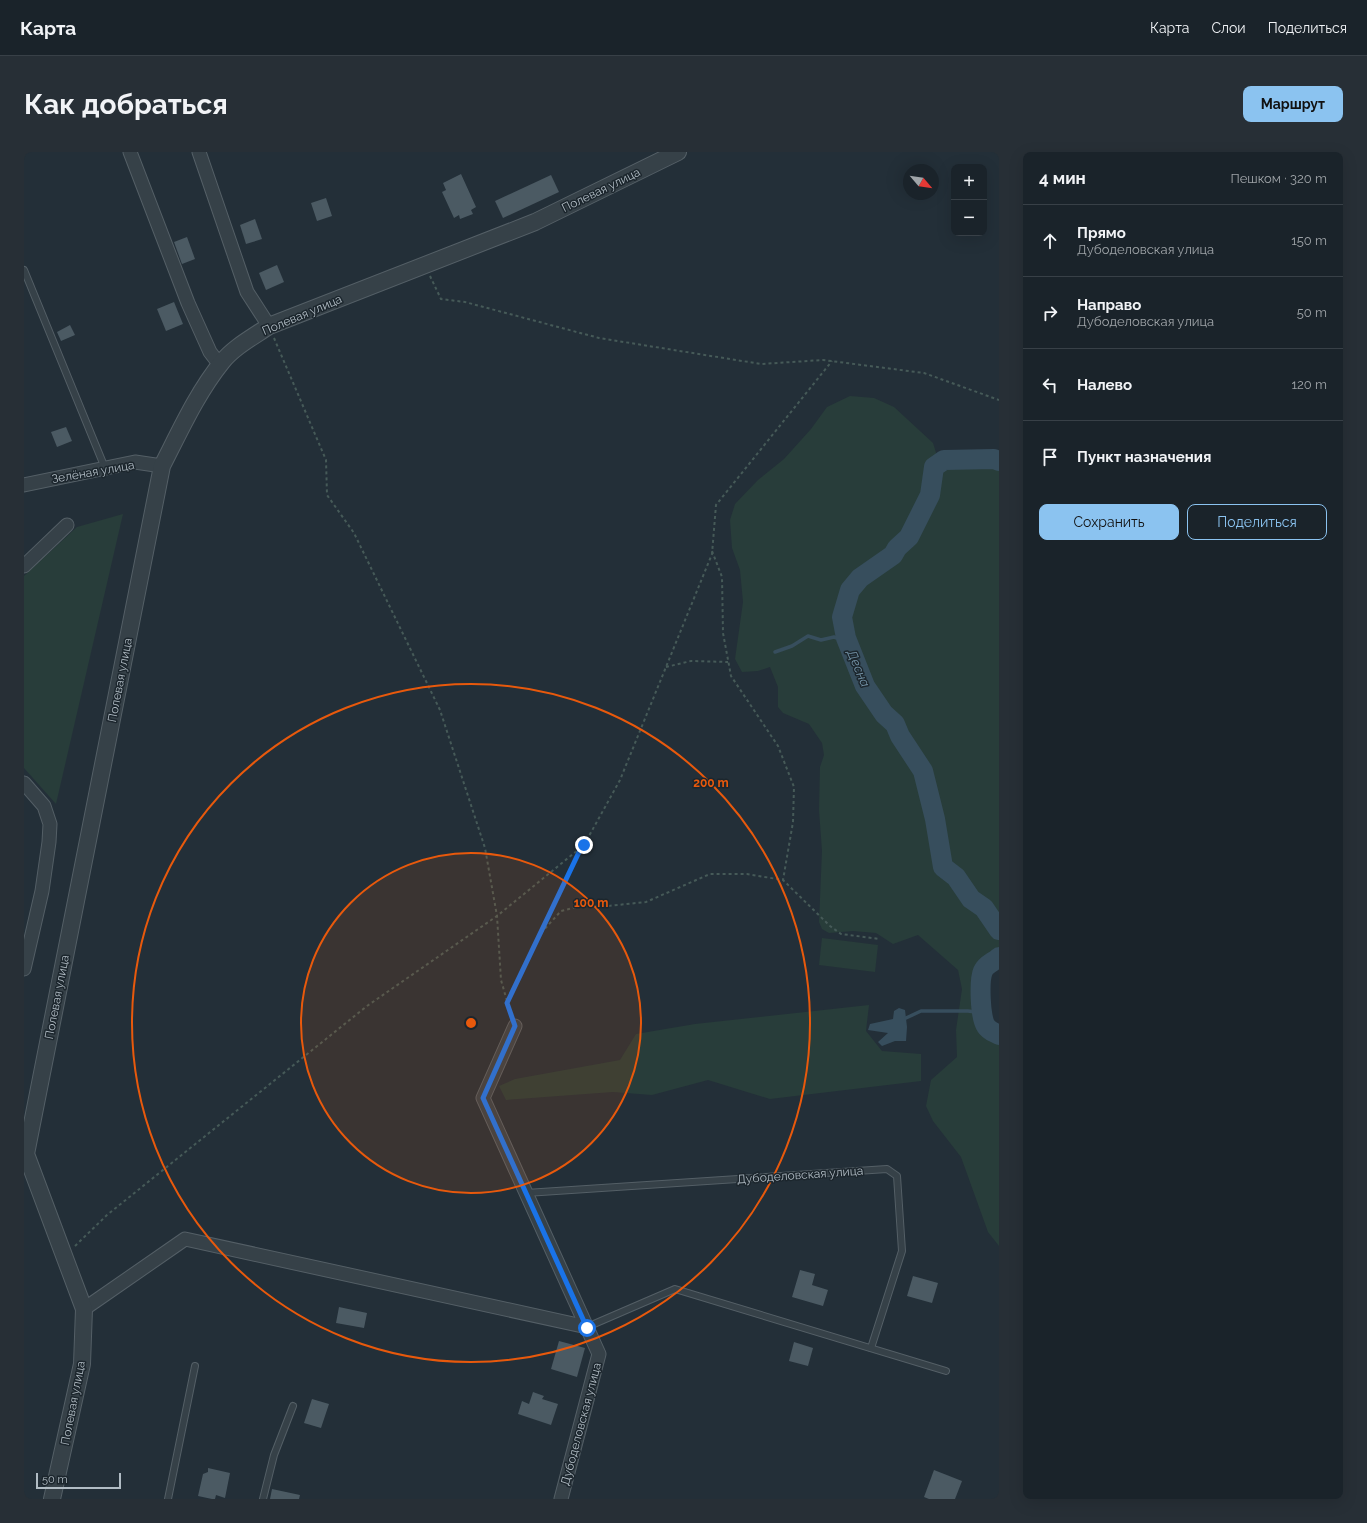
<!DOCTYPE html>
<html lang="ru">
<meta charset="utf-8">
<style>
:root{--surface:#1a232a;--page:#272f36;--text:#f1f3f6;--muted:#9fa4a8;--line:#384047;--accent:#8bc3f0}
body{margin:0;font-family:Raleway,sans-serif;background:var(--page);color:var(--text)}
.controls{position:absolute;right:12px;top:12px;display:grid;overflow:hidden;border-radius:8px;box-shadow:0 4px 16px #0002}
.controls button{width:36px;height:36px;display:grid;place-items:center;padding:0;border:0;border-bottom:1px solid var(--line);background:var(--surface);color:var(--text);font:20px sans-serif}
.compass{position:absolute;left:879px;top:12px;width:36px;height:36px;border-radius:50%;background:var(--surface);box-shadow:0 4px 16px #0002;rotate:119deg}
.scale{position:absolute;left:12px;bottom:10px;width:85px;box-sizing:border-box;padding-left:4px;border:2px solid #b1bcc4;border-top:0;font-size:11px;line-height:14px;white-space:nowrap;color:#b1bcc4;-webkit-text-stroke:3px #1c262d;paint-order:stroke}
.stop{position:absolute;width:12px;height:12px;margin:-9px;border:3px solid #1a73e8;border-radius:50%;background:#fff}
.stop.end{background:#1a73e8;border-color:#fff;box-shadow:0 1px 4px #0008}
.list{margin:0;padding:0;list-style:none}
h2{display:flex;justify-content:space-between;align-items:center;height:52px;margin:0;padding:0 16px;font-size:17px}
h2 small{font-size:13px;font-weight:400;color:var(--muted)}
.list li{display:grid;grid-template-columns:26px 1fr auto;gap:12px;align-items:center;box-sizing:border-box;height:72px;padding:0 16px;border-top:1px solid var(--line)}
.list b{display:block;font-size:15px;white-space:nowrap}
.list p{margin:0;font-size:13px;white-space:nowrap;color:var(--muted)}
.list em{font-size:13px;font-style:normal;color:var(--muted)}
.actions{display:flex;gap:8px;padding:12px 16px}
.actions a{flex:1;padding:9px 0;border:1px solid var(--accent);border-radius:8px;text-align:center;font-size:14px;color:var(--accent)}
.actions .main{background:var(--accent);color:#111}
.icon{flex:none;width:22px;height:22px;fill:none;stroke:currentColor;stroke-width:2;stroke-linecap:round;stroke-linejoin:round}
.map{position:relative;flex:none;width:975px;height:1347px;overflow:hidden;border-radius:8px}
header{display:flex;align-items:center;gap:24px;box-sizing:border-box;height:56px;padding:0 20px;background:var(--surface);border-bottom:1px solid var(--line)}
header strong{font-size:19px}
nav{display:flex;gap:22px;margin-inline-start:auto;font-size:14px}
.intro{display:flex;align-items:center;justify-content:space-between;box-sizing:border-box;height:96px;padding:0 24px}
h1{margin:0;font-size:28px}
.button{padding:10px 18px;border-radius:8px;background:var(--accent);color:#111;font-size:14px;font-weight:700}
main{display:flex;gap:24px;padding:0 24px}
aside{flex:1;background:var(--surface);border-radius:8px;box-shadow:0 4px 16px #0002}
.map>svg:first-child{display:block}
.green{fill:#283d3a}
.water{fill:#374e5d}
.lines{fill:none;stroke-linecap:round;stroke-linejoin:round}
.stream{stroke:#374e5d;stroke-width:3.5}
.river{stroke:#374e5d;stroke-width:20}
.building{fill:#4b5a63}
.service-casing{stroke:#545f66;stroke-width:8}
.minor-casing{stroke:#545f66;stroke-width:15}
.tertiary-casing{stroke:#545f66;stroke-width:18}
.path{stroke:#465a58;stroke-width:2;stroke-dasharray:3 3;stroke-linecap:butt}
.service{stroke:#364148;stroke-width:6}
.minor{stroke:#364148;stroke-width:13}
.tertiary{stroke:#364148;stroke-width:16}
.route{stroke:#1a73e8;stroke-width:5}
.ring{fill:none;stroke:#e8590c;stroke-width:2}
.labels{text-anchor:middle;stroke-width:3;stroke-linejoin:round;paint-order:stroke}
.street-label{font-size:12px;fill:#b1bcc4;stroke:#1c262d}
.water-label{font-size:13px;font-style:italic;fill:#7392a6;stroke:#1c262d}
.centre{fill:#e8590c;stroke:#1c262d;stroke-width:2}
.ring-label{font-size:12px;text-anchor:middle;font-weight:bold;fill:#e8590c;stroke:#1c262d;stroke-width:3;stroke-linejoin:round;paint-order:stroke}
</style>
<header>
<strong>Карта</strong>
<nav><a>Карта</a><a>Слои</a><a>Поделиться</a></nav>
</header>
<div class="intro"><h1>Как добраться</h1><a class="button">Маршрут</a></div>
<main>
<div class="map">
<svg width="975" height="1347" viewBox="0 0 975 1347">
<rect width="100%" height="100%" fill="#232f38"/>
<g class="green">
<path d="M826,244L850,246L870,255L909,291L915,310L927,307H970L975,309V805C970,810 962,812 959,819C955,828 956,866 962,874C965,879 970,880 975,883V1094L964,1080L937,1005L909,969L902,954L907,928L933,905L932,878L938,837L934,818L894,783L869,792L852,781L829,779L805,781L798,777L795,770L798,699L795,658L796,615L800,603L798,591L785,572L759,561L754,555V535L746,515L734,519L718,520L711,507L719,450L716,418L708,396L706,368L711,352L734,328L760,307L787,277L803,255Z"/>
<path d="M99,362L32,652L0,616V424L53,375Z"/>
<path d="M798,786L854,793L851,820L795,813Z"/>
<path d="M845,853L842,879L858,899L897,902V929L746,947L684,928L628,943L589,940L482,948L475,934L491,927L596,908L612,882L671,872Z"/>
</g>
<path class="water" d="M875,856L881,858L883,875L882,889H871L858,894L854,890L864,881L844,878L846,872L869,867L870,859Z"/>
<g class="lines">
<g class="stream">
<path d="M751,500L768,494L784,484L797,488L810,485L824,490"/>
<path d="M882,866L897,859H944L959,861"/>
</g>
<g class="river">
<path d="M975,309L970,307L920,308L910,315L906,343L885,385L873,396L869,403L836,426L826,438L818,465L822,486L841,534L860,562L871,572L876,584L899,619L911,667L919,715L932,725L947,747L960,756L975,778"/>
<path d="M975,805C970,810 962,812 959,819C955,828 956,866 962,874C965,879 970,880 975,883"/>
</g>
</g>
<g class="building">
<path d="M437,22L452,55L447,58L449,62L436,67L435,63L430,66L418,40L422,38L419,31Z"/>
<path d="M527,23L535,40L479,66L471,49Z"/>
<path d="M302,46L308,64L293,69L287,51Z"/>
<path d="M231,67L238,87L222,92L216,73Z"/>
<path d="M163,85L171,107L158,112L150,90Z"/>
<path d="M253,113L260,130L242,138L235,121Z"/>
<path d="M150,150L159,172L142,179L133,157Z"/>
<path d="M46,173L51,183L37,189L33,180Z"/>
<path d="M42,275L48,289L33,295L27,280Z"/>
<path d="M776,1118L791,1122L788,1133L804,1138L799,1154L768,1145Z"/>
<path d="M889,1124L914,1131L908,1151L883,1144Z"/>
<path d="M315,1155L343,1161L340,1176L312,1171Z"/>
<path d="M535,1189L561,1196L553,1225L527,1217Z"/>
<path d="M770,1190L789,1196L784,1214L765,1209Z"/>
<path d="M509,1240L520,1244L518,1247L534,1252L527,1273L494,1262L498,1249L505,1252Z"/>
<path d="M288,1247L305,1252L297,1276L280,1271Z"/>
<path d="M184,1316L206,1321L201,1346L192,1343L191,1347H188L174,1344L179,1322L184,1320Z"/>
<path d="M910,1318L938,1329L931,1347H905L900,1345Z"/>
<path d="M248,1337L276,1343L275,1347H246Z"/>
</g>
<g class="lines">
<defs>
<g id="service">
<path d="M0,118L81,316"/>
<path d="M502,1041L863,1017L873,1024L878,1099L847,1196"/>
<path d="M563,1175L651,1137L922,1219"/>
<path d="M144,1347L171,1214"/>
<path d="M239,1347L250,1303L269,1254"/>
</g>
<g id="minor">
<path d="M106,0L164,151L186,200L196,213"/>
<path d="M175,0L223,140L245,174"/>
<path d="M0,333L111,310L138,314"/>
<path d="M0,414L43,373"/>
<path d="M0,631L20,654L26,672L25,690L18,739L0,817"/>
<path d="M491,874L459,946L575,1202L537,1347"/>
<path d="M60,1157L161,1087L563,1175"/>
</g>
<path id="tertiary" d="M28,1347L58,1212L60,1157L2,1002L138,314C156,279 173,241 198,210C210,195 229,185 245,174L511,70L654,0"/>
</defs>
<use href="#service" class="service-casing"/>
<use href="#minor" class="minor-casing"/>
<use href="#tertiary" class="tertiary-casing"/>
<g class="path">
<path d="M406,124L417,147L441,150L575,186L737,212L799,208L900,221L975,248"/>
<path d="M250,186L302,308L303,343L330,381L416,558L461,696L473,764L477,828L487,863"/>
<path d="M688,399L698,425L699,481L707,524L754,594L770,635L769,670L759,728"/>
<path d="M642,515L667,509L704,510"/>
<path d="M517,781L537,759L557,754H584L622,750L686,722H723L759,728L806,774L817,782L856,787"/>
<path d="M483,850L557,697"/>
<path d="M51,1094L83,1063L343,854L473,764L560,693L596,628L688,402L692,353L808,209"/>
</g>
<use href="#service" class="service"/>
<use href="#minor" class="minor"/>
<use href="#tertiary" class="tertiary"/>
</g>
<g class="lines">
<path class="route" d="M560,693L557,696L483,851L491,874L459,946L563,1176"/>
</g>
<circle cx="447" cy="871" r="170" fill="#e8590c" fill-opacity=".12"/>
<g class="ring">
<circle cx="447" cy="871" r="170"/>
<circle cx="447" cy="871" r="339"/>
</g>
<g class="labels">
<g class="street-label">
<text transform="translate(577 38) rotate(-26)" y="4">Полевая улица</text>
<text transform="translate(278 163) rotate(-23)" y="4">Полевая улица</text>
<text transform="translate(69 320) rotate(-10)" y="4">Зелёная улица</text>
<text transform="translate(96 528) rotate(-79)" y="4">Полевая улица</text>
<text transform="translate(33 845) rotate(-79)" y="4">Полевая улица</text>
<text transform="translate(776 1023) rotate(-4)" y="4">Дубоделовская улица</text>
<text transform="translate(49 1251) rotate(-79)" y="4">Полевая улица</text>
<text transform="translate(557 1272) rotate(-75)" y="4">Дубоделовская улица</text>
</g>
<g class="water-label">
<text transform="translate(835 516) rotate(67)" y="5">Десна</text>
</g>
</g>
<circle cx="447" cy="871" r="6" class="centre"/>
<g class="ring-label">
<text x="687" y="635">200 m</text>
<text x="567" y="755">100 m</text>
</g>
</svg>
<div class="controls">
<button>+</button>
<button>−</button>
</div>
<svg class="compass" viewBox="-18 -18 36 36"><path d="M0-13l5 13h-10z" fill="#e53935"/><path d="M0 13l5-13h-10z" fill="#9fa4a8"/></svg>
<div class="scale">50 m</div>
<div class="stop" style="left:563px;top:1176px"></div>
<div class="stop end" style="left:560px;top:693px"></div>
</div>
<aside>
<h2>4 мин<small>Пешком · 320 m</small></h2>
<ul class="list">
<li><svg class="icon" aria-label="ahead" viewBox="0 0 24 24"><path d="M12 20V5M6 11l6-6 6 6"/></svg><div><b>Прямо</b><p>Дубоделовская улица</p></div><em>150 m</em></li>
<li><svg class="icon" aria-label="right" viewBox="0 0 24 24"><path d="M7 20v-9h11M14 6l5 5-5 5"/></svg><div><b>Направо</b><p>Дубоделовская улица</p></div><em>50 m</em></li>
<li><svg class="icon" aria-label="left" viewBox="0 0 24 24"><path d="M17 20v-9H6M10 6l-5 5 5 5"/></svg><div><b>Налево</b></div><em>120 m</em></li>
<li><svg class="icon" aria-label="arrive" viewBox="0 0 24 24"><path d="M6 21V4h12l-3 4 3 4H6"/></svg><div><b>Пункт назначения</b></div></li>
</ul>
<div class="actions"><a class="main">Сохранить</a><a>Поделиться</a></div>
</aside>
</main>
